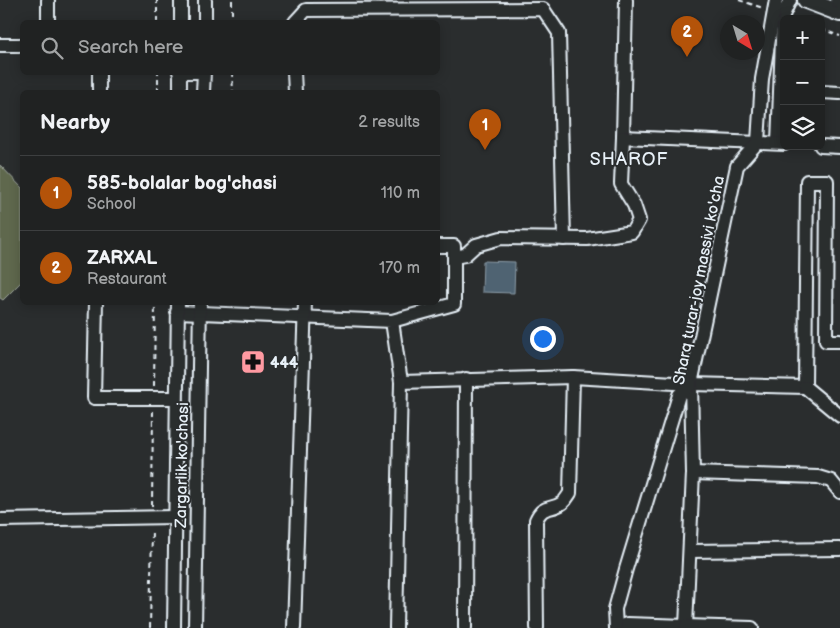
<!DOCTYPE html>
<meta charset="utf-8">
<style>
:root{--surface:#202222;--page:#282a2a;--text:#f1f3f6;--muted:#a2a4a5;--line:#3d3f40;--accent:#b45309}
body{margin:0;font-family:"Balsamiq Sans",sans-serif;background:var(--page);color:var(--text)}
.controls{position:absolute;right:15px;top:15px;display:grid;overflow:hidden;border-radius:8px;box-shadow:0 2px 12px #0003}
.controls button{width:45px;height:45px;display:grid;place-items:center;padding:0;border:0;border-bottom:1px solid var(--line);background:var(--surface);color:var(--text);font:25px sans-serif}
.compass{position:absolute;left:720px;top:15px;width:45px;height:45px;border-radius:50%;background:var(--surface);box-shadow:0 2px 12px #0003;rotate:142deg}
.you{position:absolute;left:542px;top:338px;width:18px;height:18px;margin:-12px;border:4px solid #fff;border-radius:50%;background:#1a73e8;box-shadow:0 0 0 8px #1a73e833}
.badge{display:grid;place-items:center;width:32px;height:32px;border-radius:50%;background:var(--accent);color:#fff;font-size:16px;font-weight:700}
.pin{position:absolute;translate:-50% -41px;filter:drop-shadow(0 1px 2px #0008)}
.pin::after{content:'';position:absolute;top:26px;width:18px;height:15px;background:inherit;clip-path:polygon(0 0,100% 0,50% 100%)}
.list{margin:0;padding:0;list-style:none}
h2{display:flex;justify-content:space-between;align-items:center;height:65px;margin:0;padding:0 20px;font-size:21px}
h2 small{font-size:16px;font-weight:400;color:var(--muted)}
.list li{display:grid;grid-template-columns:32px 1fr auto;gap:15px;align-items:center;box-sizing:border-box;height:75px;padding:0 20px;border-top:1px solid var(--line)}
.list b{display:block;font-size:19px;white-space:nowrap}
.list p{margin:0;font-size:16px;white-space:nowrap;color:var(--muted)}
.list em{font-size:16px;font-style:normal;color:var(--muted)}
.icon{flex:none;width:28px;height:28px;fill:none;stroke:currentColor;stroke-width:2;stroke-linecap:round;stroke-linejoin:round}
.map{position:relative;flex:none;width:840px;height:628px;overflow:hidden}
.search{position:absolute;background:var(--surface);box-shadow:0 2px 12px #0003;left:20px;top:20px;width:420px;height:55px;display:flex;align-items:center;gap:12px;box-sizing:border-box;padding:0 18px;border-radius:8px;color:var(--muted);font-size:19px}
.panel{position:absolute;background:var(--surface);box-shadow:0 2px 12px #0003;left:20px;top:90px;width:420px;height:215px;border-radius:8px}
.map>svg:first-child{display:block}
.green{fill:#5f684e;stroke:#a4aca3}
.water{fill:#4f6372;stroke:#8c9ca8}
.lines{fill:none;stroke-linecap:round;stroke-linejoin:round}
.minor-casing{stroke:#e8f1f8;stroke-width:16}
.major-casing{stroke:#e8f1f8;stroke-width:20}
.path{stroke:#e8f1f8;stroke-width:2;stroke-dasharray:5 4;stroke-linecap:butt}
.minor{stroke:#2a2d2e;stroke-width:12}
.major{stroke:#2a2d2e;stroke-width:16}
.labels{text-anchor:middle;stroke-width:4;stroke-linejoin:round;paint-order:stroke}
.street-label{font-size:16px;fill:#e8f1f8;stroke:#2a2d2e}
.poi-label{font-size:16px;font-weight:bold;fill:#e8f1f8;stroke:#2a2d2e;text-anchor:start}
.neighbourhood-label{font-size:18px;letter-spacing:1px;fill:#e8f1f8;stroke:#2a2d2e}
</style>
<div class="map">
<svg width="840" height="628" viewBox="0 0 840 628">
<rect width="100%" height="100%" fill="#2a2d2e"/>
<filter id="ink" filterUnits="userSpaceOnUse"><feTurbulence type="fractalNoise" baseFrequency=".02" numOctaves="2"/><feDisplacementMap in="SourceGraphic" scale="10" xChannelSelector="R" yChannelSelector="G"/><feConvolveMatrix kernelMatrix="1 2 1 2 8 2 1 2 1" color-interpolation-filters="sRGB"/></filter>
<g filter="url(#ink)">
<path class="green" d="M0,165L22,188V281L3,300L0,298Z"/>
<path class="water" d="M483,261L515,262L514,293L482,292Z"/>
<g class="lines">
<defs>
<g id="minor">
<path d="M48,22V0"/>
<path d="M181,22V0"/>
<path d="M205,22V0"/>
<path d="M295,22L306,10L543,9L559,33L564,239"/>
<path d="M0,45H22"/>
<path d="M179,72H204L203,92"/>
<path d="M294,72L295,92"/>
<path d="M99,92V72"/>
<path d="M180,92V72"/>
<path d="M821,92L840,93"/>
<path d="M623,137L626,0"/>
<path d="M778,143L783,15L790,0"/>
<path d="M821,146L840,147"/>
<path d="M454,257L465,255L476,245L501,238L587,239L632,232L639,220L634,205L621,184L623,137L784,144"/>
<path d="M96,302L94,398H176"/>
<path d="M177,312L392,321L401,382L573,377L691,384L805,387L807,181H827L826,341H840"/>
<path d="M392,321L454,304V246H438"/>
<path d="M805,387L840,416"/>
<path d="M693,473L818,477L831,481L840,492"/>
<path d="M0,520L175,517"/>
<path d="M690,551L840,549"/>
<path d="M174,628L178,302"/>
<path d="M195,628L200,302"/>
<path d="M294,628L305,302"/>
<path d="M396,628L401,382"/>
<path d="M465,628L466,379"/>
<path d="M537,628L536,520C543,504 551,511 562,503C565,501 568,496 570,493L573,377"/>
<path d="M616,628L627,624L686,626L693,473L691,384L737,166L758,142L762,79L776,0"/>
<path d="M616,628L615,609L626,569L679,395L691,384"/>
<path d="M687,628L686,626L752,628"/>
</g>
<g id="major">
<path d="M806,0L840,13"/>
<path d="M839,0L840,1"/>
</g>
</defs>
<use href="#minor" class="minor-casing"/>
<use href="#major" class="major-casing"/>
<g class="path">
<path d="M232,0V22"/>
<path d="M739,0L763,8"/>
<path d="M157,22V0"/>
<path d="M821,29L840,36"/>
<path d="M232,72L233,92"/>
<path d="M158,92V72"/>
<path d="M154,386L155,302"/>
<path d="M152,506L153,410"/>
<path d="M150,628L152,530"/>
</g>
<use href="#minor" class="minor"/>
<use href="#major" class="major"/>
</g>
</g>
<defs>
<symbol id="pharmacy-square" viewBox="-11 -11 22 22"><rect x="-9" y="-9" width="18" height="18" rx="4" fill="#ff9aa2" stroke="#2a2d2e"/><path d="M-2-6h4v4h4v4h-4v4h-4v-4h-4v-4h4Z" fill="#111"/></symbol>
</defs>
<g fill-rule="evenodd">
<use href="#pharmacy-square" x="239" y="348" width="28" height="28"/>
</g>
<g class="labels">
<g class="street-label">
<text transform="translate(698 280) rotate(-79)" y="6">Sharq turar-joy massivi ko'cha</text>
<text transform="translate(181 465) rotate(-89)" y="6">Zargarlik ko'chasi</text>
</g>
<g class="poi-label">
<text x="270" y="368">444</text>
</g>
<g class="neighbourhood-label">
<text x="629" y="165">SHAROF</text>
</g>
</g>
</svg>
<div class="controls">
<button>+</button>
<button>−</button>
<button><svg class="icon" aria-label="layers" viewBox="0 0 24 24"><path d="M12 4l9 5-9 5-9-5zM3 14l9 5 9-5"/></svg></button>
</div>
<svg class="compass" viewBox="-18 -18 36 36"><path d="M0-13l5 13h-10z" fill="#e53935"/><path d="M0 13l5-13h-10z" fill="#a2a4a5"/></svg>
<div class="you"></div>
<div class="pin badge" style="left:485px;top:150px">1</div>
<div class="pin badge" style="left:687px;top:57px">2</div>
<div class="search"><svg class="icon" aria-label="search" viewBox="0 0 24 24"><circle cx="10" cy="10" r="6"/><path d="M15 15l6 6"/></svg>Search here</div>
<section class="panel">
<h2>Nearby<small>2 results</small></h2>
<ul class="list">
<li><span class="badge">1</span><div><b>585-bolalar bog'chasi</b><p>School</p></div><em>110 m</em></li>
<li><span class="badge">2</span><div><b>ZARXAL</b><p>Restaurant</p></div><em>170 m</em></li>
</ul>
</section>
</div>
